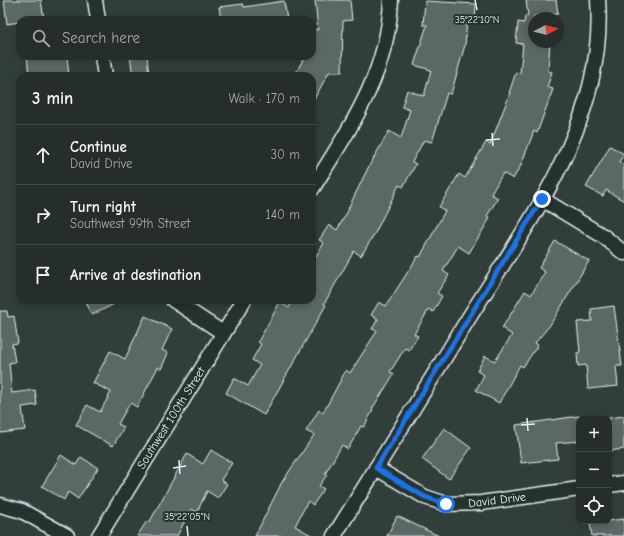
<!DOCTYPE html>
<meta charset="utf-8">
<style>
:root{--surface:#262e2b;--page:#323a37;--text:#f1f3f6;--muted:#a4a8a9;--line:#424a47}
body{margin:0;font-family:"Comic Neue",sans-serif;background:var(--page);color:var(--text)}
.controls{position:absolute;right:12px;bottom:12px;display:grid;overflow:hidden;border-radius:8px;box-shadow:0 2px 6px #0003}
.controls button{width:36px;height:36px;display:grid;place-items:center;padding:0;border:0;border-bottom:1px solid var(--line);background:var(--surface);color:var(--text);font:20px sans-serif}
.compass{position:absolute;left:528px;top:12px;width:36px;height:36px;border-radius:50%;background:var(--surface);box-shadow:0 2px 6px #0003;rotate:83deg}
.stop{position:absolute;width:12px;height:12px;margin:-9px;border:3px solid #1a73e8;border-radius:50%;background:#fff}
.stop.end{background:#1a73e8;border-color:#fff;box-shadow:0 1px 4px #0008}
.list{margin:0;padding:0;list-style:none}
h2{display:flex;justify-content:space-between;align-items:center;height:52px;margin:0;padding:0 16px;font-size:17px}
h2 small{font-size:13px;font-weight:400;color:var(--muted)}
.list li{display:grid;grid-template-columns:26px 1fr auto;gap:12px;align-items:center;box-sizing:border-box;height:60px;padding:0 16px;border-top:1px solid var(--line)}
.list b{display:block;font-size:15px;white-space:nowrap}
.list p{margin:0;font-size:13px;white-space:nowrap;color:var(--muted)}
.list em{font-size:13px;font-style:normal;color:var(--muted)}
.icon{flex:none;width:22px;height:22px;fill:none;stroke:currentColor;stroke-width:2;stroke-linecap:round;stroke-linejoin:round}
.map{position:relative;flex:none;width:624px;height:536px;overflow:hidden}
.search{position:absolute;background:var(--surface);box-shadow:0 2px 6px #0003;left:16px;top:16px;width:300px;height:44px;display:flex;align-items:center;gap:10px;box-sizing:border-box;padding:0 14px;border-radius:12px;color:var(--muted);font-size:15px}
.panel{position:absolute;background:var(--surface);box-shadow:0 2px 6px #0003;left:16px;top:72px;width:300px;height:232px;border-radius:12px}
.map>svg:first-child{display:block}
.building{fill:#5c6865;stroke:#e8f1f8}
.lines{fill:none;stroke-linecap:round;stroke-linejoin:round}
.minor-casing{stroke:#e8f1f8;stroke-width:17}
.minor{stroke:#26332d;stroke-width:14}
.route{stroke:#1a73e8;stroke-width:5}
.ticks{fill:none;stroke:#e8f1f8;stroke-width:1.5}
.labels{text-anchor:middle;stroke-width:4;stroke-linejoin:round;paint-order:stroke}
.street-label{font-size:12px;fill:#e8f1f8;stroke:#26332d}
.ticks-label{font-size:10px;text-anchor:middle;fill:#e8f1f8;stroke:#26332d;stroke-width:4;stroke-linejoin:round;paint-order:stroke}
</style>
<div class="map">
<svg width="624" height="536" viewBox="0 0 624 536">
<rect width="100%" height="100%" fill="#323e39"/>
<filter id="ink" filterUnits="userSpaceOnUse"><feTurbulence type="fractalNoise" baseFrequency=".025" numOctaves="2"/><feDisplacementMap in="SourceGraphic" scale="8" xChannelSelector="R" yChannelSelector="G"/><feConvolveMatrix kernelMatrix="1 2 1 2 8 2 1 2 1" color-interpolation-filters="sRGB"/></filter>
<g filter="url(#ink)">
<g class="building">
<path d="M4,0H41L44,19L20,20V22L7,24Z"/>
<path d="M315,0H350L352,20L343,21L342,72H329L312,103V76H294L305,56H312V29L318,30Z"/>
<path d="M526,0H556L558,14L534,16V42H550L548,71L552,72L547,87L553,89L537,133L534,131L521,165L513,179L503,173L491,194L498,198L487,216L490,218L469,253L458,246L443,271L449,275L437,293L442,296L433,312L429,309L414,334L418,336L409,350L405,348L390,372L394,374L372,409L373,410L364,427L361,426L348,449L342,445L325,474L327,475L319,486L324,489L313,505L308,501L295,526L313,536H255L282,482L314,435L306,431L319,410L323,413L346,370L350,373L377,331L372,329L378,319L371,315L379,302L386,306L418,256L420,257L445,211L439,207L459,174L465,178L486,142L490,145L510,93H509L516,72L520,73L523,44L516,43L518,22L524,23L525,16H528Z"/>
<path d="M284,1L287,20H221L219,7L243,4L244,7Z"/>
<path d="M425,1L476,4L475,21L467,20L465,45L451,94L447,93L432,142L424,140L412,162L416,164L403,187L399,185L375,233L361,256L354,251L324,304L326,305L264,415L226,393L234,378L248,386L260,365L252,360L261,344L258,342L280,302L289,308L293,300H312V263L324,243L319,240L329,225L337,230L349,209H348L368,168L389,131L401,138L410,110L402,107L407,90L424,96L431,70L414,65L427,25H423Z"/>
<path d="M27,56H67L69,76H29Z"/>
<path d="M130,56H147L149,76H133Z"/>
<path d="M610,146L624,154L619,162L624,165V201L606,190L603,196L586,187Z"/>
<path d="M555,241L589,261L550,325L535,343L538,345L523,367L520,365L499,403L476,390L484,375L477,371L485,356L495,361L512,335L502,328L525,291L531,295L545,272L539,268Z"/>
<path d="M85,300H122L92,315Z"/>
<path d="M614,306L622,366H616L618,386L588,389L586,365L578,366L577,353L580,352L577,322L592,321L591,309Z"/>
<path d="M0,311H7L8,317L14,316L18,343L12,344L15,362L9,363L12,393L35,390L37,405L22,407L25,430L0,433Z"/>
<path d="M145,316L172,329L162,350L168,353L161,369L158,367L137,407L130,403L118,424L124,427L113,446L76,425L87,405L100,412L111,392L93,383L110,351L125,359Z"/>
<path d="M579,416V441L556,443L558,459L521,463L516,425Z"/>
<path d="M624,416V449L609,451V418Z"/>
<path d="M444,428L471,448L449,479L422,459Z"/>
<path d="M211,450L232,463L221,480L227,484L218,498L207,491L197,512L191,509L177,536H137L147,521L149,523L187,454L203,464Z"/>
<path d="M61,455L76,465L81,457L98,468L78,499L68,492L64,500L42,486Z"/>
<path d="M397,516L439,536H387Z"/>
<path d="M624,519V536H592L590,523Z"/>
</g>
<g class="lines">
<defs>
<g id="minor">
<path d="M95,0L98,20"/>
<path d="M102,56L105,76"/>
<path d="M312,189C350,128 388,74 391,0"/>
<path d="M542,199L603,236L624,253"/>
<path d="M173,300L223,333"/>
<path d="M376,468L425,497L446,504L481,503L579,489"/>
<path d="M609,485L624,483"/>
<path d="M0,505L22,511L67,536"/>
<path d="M99,536L244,300"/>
<path d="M334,536C378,465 422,395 465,324C526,225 607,123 598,0"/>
</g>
</defs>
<use href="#minor" class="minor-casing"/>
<use href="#minor" class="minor"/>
</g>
</g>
<g class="lines" filter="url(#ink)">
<path class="route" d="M446,504L425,497L376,468L542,199"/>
</g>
<path class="ticks" d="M475,0L477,10M492,133L493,146M486,140L500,139M527,418L528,431M521,425L535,424M179,460L180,474M173,468L186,466M187,526L188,536"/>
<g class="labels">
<g class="street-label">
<text transform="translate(171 418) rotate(-58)" y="4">Southwest 100th Street</text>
<text transform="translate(497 500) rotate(-7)" y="4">David Drive</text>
</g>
</g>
<g class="ticks-label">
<text x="477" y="23">35°22'10"N</text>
<text x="187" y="520">35°22'05"N</text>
</g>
</svg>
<div class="controls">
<button>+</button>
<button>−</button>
<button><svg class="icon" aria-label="locate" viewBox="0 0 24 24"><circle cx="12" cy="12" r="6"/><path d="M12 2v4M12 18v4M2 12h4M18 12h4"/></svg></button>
</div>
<svg class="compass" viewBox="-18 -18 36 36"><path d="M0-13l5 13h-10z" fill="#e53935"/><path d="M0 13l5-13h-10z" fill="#a4a8a9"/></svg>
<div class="stop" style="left:446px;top:504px"></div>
<div class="stop end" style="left:542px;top:199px"></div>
<div class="search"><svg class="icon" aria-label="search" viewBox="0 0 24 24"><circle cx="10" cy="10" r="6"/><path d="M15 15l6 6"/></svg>Search here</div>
<section class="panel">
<h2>3 min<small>Walk · 170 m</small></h2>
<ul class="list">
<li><svg class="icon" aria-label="ahead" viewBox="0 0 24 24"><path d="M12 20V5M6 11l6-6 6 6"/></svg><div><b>Continue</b><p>David Drive</p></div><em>30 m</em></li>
<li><svg class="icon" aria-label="right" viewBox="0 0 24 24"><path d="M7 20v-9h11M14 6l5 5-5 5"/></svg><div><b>Turn right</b><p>Southwest 99th Street</p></div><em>140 m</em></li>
<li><svg class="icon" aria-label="arrive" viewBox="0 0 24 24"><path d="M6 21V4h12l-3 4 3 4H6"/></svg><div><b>Arrive at destination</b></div></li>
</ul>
</section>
</div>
